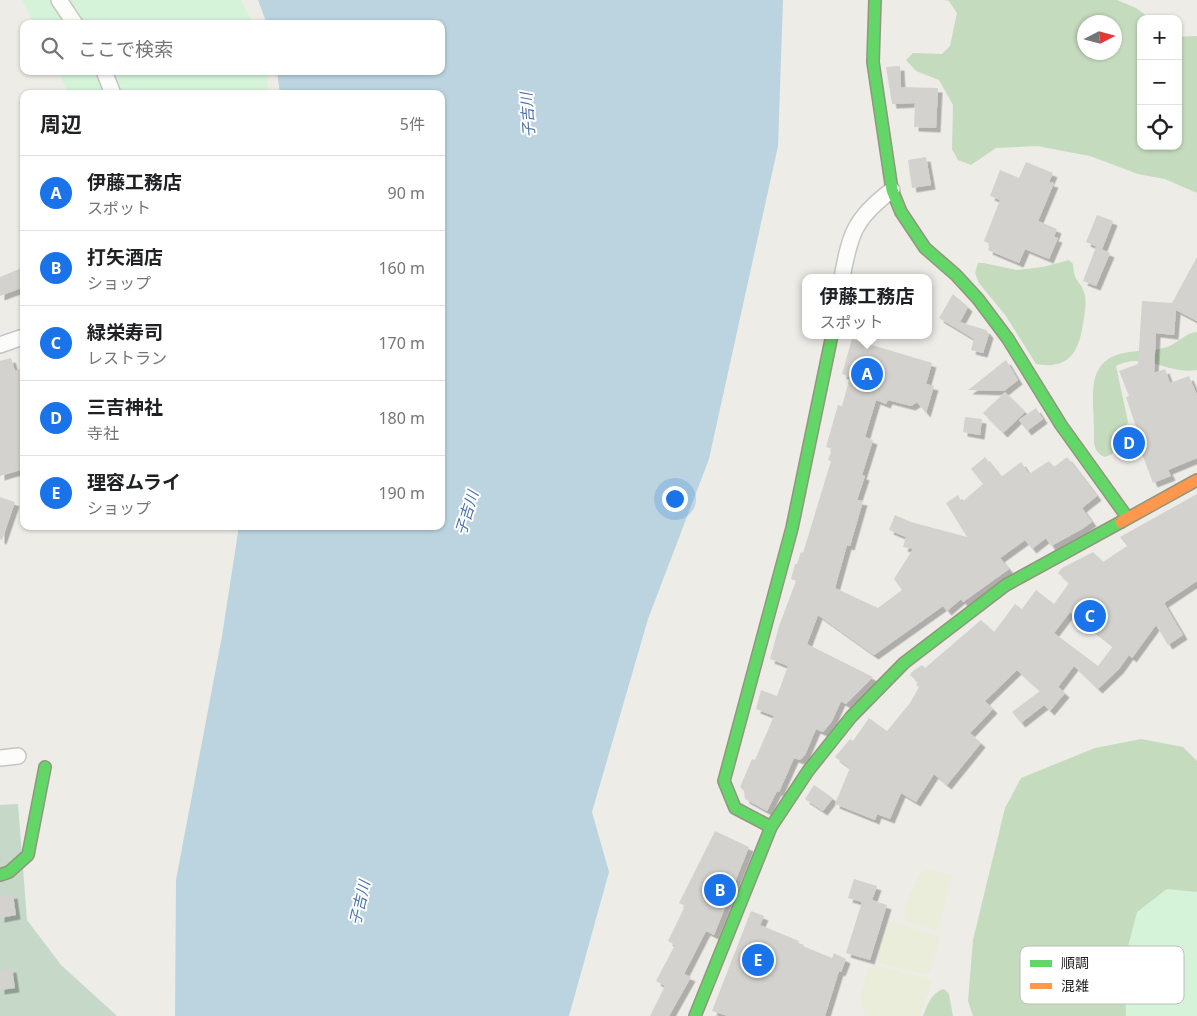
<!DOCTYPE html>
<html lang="ja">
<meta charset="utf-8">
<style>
:root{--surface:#fff;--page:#f6f6f6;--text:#202124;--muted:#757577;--line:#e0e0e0;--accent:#1a73e8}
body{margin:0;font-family:"Noto Sans","Noto Sans JP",sans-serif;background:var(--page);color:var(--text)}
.controls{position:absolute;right:15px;top:15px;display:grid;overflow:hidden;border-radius:10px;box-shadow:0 1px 4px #0004}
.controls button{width:45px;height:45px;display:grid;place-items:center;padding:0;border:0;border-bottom:1px solid var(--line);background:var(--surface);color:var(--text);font:25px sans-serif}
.compass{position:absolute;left:1077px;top:15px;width:45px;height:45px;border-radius:50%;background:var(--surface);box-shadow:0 1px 4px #0004;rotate:84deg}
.you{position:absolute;left:674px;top:498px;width:18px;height:18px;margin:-12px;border:4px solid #fff;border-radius:50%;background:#1a73e8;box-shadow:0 0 0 8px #1a73e833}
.badge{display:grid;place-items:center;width:32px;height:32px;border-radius:50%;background:var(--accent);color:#fff;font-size:16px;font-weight:700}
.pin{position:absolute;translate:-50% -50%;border:2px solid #fff;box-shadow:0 1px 5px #0006}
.popup{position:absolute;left:802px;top:274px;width:130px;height:65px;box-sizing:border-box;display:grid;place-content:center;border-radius:10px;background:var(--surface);filter:drop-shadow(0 1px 4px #0005);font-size:16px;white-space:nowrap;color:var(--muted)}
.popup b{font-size:19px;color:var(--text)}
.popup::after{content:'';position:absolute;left:50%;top:100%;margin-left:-10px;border:10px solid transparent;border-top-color:var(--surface)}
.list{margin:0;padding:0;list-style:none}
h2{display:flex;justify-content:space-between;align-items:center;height:65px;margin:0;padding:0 20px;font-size:21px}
h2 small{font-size:16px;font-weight:400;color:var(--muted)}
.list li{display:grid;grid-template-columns:32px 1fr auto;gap:15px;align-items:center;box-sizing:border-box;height:75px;padding:0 20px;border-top:1px solid var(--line)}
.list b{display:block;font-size:19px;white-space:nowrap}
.list p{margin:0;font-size:16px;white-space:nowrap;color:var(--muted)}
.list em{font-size:16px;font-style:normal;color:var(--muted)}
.icon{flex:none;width:28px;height:28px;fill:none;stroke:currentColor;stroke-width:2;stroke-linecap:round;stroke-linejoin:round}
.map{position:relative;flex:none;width:1197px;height:1016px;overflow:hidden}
.search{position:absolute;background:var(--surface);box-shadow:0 1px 4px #0004;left:20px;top:20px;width:425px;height:55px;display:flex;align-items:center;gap:12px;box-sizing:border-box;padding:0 18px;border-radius:10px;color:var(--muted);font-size:19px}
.panel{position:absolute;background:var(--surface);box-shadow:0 1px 4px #0004;left:20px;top:90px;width:425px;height:440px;border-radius:10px}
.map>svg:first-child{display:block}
.farmland{fill:#eaedda}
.forest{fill:#c5dbbd;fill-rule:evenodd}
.cemetery{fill:#c6d8c8}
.park{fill:#d5f3d9}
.water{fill:#bbd4df}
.building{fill:#d4d2ce;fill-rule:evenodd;filter:url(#shadow)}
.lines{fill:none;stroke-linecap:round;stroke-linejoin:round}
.street-casing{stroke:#c5c5c3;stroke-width:18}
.fast-casing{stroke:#92967f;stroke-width:14}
.slow-casing{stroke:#92967f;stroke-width:14}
.street{stroke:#fcfcfb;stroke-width:15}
.fast{stroke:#63d668;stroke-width:11}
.slow{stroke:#ff974d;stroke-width:11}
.labels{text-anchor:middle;stroke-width:4;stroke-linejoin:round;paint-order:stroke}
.water-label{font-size:15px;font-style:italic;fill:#4c72ac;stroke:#fff}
.key{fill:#fff;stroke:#bcbcbc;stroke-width:1}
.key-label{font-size:14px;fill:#1e1e1e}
</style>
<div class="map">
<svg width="1197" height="1016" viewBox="0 0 1197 1016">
<defs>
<filter id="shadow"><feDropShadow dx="4.5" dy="4.5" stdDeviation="0" flood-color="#0004"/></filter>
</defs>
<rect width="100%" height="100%" fill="#edece7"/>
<g class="farmland">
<path d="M929,869L952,876L938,929L934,930L907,922L904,916L905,906L921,872Z"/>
<path d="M891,921L940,937L929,973L925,974L877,963V958L888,923Z"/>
<path d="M873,965L933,979L920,1016H866L860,999L868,968Z"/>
</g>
<g class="forest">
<path d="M945,0H1117L1136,8L1151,19H1141V146H1178V37L1197,36V193L1165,179L1138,174L1090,156L1037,146L996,148L971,165L958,160L952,149L953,105L939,80L916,71L906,60L913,53L942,54L950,46L957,13L949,1ZM1084,22H1114V52H1084Z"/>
<path d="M1069,260L1073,264C1074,284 1080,279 1084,292C1087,300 1085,314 1083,323C1079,352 1069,370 1036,364L1006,316L979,283L975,273L978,263H983L1017,270L1043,267Z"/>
<path d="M1197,332V370C1169,375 1143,351 1116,366L1128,422L1112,454L1105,457C1092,452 1094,440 1094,428C1094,396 1084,358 1129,352C1141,350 1156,351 1167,347C1179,343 1184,333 1197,332Z"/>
<path d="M1141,739L1183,747L1197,761V1016H973L968,1001L973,940L1005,808L1021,778L1095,748Z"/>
<path d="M944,989L949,994L953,1016H923C927,1005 932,992 944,989Z"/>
</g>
<path class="cemetery" d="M18,804L27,920L61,965L117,1016H0V805Z"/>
<g class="park">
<path d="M22,0H241L253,24H34Z"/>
<path d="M58,71H267L268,94H69Z"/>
<path d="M1167,889L1197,892V1016H1126L1124,962L1137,912Z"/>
</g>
<path class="water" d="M258,0H783L778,146L709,459L648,619L592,812L609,872L569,1016H175L176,880L222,636L239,526H441V94H280L277,71H441V24H267Z"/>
<g class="building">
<path d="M900,66L901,87L938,88L936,128L914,127L915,103L892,104L886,67Z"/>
<path d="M926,157L931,185L912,188L908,160Z"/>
<path d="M1026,162L1053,173L1049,182L1054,183L1038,221L1057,229L1054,237L1058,238L1049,259L1025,249L1019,263L988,250L990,244L984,241L1000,200L990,196L1000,170L1019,178Z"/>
<path d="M1097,215L1113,221L1102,249L1086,242Z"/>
<path d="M1096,247L1110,253L1096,286L1083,281Z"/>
<path d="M1197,257V321L1176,310L1174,335L1156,333L1154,373L1165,369L1170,383L1189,376L1197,395V458L1168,470L1171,476L1153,483L1141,451L1126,452V434L1138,433L1126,397L1129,396L1119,371L1138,364L1142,301L1172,303Z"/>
<path d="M24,267V287L0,296V277Z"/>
<path d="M953,294L968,307L960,322L986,330L989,334L983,353L971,350L974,339L939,318Z"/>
<path d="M852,339L932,363L926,384L934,386L926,413L917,402L911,406L888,400L886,404L876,400L865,437L873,440L862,475L865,476L857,500L863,501L850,546L847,545L835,588L878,608L902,590L894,579L913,549L903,547L906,537L889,530L895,515L911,522L967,537L946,503L958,495L962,502L983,484L971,469L985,457L1001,477L1021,462L1029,474L1049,461L1054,467L1067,457L1097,496L1082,508L1092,522L1082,529L1051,546L1046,538L1032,549L1025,540L1000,558L1009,569L963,602L961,599L947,611L943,606L874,655L818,615L807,644L873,677L846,704L841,701L832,721L823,732L816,729L805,755L800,760L794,758L779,792L777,791L767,811L745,799L744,791L740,787L752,759L755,760L774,716L756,709L761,690L777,696L788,666L770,659L779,626L796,581L791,579L795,564H797L801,552L803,553L831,461L828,460L832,449L826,447L838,405L842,406L850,377L842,374Z"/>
<path d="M11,358L15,371L24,368V469L0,476V361Z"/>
<path d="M1006,360L1018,380L1004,391L968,390Z"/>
<path d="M1005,392L1025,412L1003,433L983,413Z"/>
<path d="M1036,408L1043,419L1027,431L1019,420Z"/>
<path d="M965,417L982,419L980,435L963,432Z"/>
<path d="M1197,494V581L1164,603L1183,635L1168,645L1156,625L1132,658L1129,655L1119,669L1098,689L1074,666L1058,687L1065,693L1050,711L1044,705L1021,723L1012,712L1040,691L1017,670L985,701L993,709L970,733L981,743L947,785L934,774L916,802L901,793L890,819L877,814L875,820L835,804L850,768L835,757L850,739L853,741L869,718L887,731L910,703L919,687L916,685L918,682L910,675L912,672L922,665L925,668L981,620L994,632L1015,604L1022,609L1036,590L1054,604L1069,583L1058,573L1062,568L1093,552L1103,562L1127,546L1120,537ZM1070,612L1113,646L1098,666L1054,633Z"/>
<path d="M0,497L15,502L2,540L0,539Z"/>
<path d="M814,785L833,798L823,811L805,799Z"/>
<path d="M715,831L749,847L714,935L706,931L684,974L691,977L669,1016H650L665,986L656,981L675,945L668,941L685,906L679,903Z"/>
<path d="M854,879L877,886L872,900L887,905L870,960L846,953L862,902L848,898Z"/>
<path d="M13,894L16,915L0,918V896Z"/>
<path d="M751,911L764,916L760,925L799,941L798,944L832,958L834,953L846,959L841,972L839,971L825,1016H728L712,1011Z"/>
<path d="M12,968L15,988L0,990V970Z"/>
</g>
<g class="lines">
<defs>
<g id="street">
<path d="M59,0L75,24"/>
<path d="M104,71L113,94"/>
<path d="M842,278C850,233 855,218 892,190"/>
<path d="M0,345L20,338"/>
<path d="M0,758L18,756"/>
</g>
<g id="fast">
<path d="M875,0L873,62L892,190L901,212L925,248L956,275L978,299L1008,339L1061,425L1127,517"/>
<path d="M771,827L735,808L724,781L792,528L832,335"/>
<path d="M0,875L9,872L28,855L45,767"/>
<path d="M695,1016L771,827L808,771L851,717L904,663L1006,585L1121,522"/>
</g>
<path id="slow" d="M1121,522L1197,480"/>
</defs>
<use href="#street" class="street-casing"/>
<use href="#fast" class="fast-casing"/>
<use href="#slow" class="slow-casing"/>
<use href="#street" class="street"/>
<use href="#fast" class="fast"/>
<use href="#slow" class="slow"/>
</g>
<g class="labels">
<g class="water-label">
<text transform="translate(528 115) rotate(-94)" y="5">子吉川</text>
<text transform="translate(467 513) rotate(-73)" y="5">子吉川</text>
<text transform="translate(360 903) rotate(-77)" y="5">子吉川</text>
</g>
</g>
<rect x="1020" y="946" width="164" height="58" rx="8" class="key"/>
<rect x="1030" y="960" width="22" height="7" fill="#63d668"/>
<rect x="1030" y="983" width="22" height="6" fill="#ff974d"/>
<g class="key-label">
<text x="1061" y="968">順調</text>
<text x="1061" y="991">混雑</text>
</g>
</svg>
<div class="controls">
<button>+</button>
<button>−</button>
<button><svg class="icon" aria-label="locate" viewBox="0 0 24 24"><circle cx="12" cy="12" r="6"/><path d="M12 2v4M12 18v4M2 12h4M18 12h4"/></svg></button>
</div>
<svg class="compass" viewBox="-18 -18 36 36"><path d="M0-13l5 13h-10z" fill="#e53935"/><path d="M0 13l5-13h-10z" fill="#757577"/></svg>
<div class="you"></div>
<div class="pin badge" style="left:867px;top:374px">A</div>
<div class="popup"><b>伊藤工務店</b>スポット</div>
<div class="pin badge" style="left:720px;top:890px">B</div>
<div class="pin badge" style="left:1090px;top:616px">C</div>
<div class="pin badge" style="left:1129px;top:443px">D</div>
<div class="pin badge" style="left:758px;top:960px">E</div>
<div class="search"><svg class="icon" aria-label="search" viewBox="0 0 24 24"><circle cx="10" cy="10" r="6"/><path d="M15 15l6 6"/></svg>ここで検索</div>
<section class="panel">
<h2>周辺<small>5件</small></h2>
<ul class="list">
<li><span class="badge">A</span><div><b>伊藤工務店</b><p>スポット</p></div><em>90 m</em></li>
<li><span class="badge">B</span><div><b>打矢酒店</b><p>ショップ</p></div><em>160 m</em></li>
<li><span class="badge">C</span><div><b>緑栄寿司</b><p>レストラン</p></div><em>170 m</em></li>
<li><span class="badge">D</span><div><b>三吉神社</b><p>寺社</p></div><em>180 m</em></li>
<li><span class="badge">E</span><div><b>理容ムライ</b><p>ショップ</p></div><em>190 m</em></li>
</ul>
</section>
</div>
